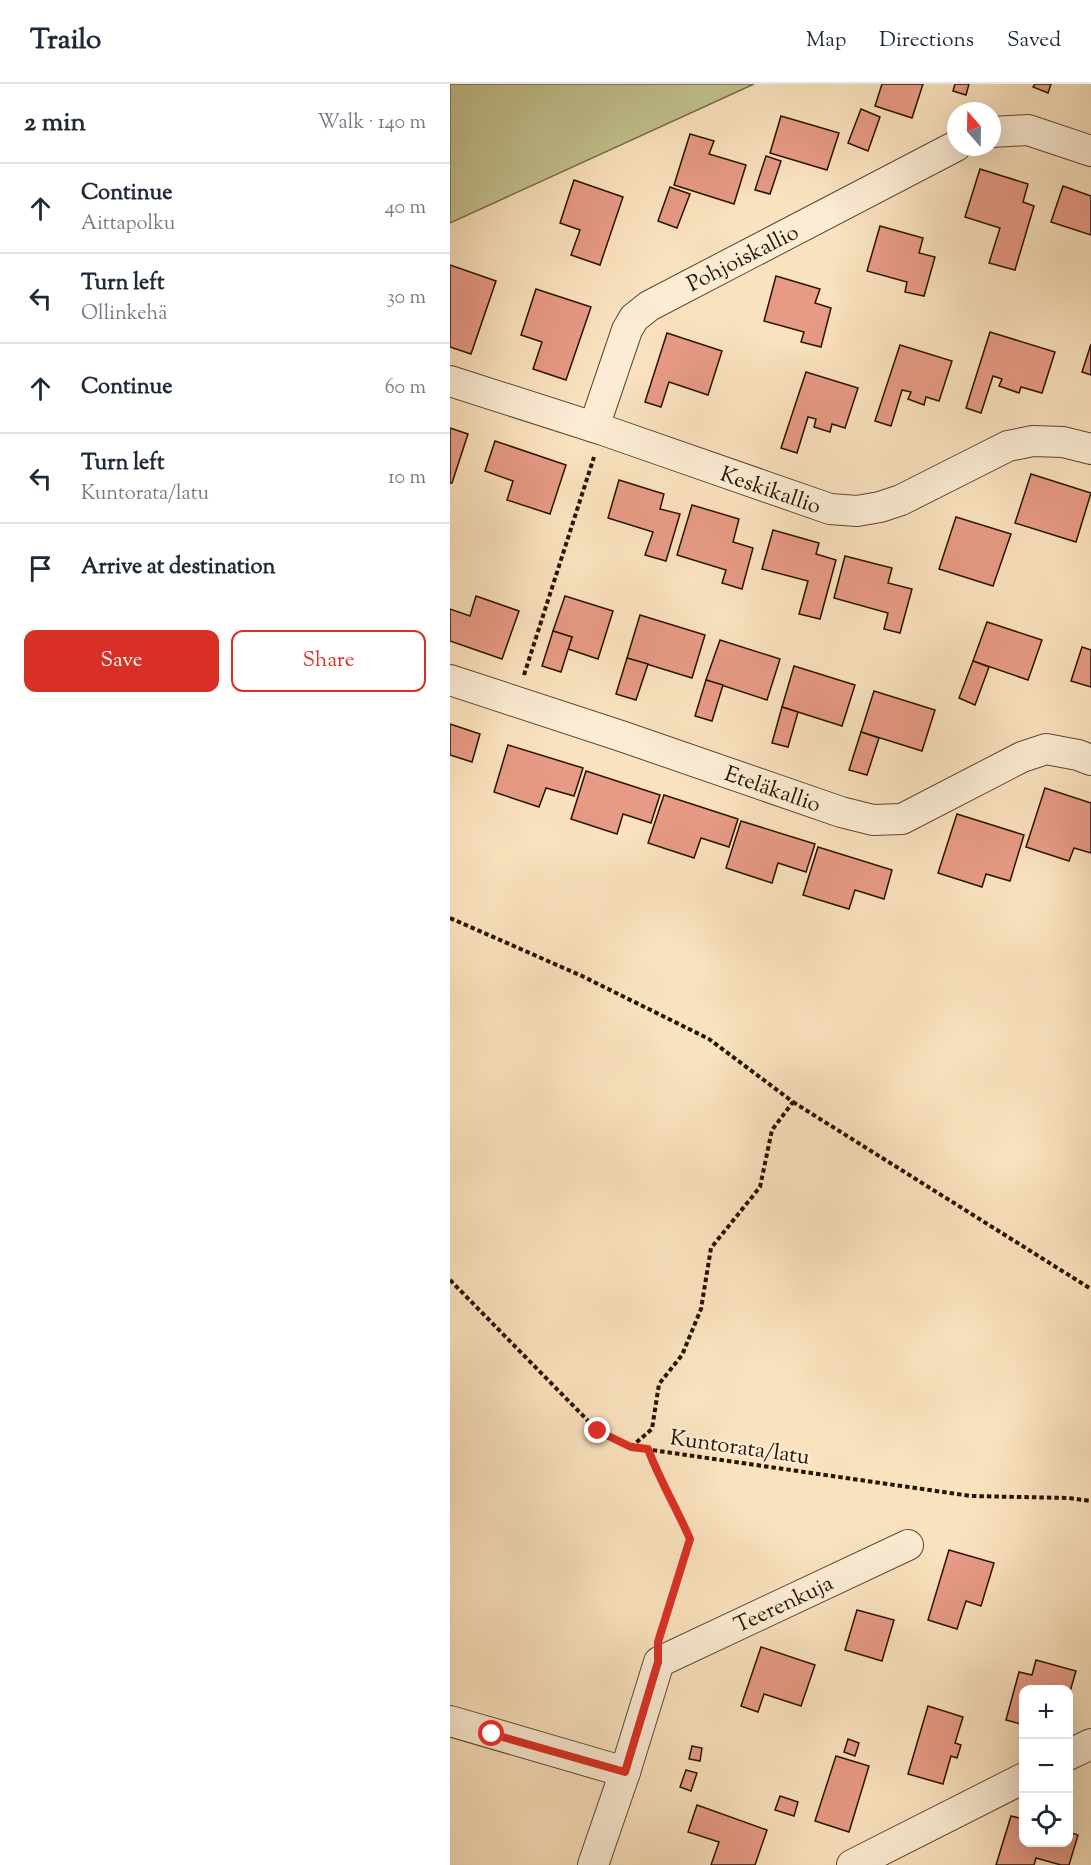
<!DOCTYPE html>
<meta charset="utf-8">
<style>
:root{--surface:#fff;--page:#f6f6f7;--text:#1f2937;--muted:#747a83;--line:#e0e1e3;--accent:#d93025}
body{margin:0;font-family:"Sorts Mill Goudy",serif;background:var(--page);color:var(--text)}
.controls{position:absolute;right:18px;bottom:18px;display:grid;overflow:hidden;border-radius:12px;box-shadow:0 6px 24px #0002}
.controls button{width:54px;height:54px;display:grid;place-items:center;padding:0;border:0;border-bottom:2px solid var(--line);background:var(--surface);color:var(--text);font:30px sans-serif}
.compass{position:absolute;left:497px;top:18px;width:54px;height:54px;border-radius:50%;background:var(--surface);box-shadow:0 6px 24px #0002;rotate:340deg}
.stop{position:absolute;width:18px;height:18px;margin:-14px;border:4px solid #d93025;border-radius:50%;background:#fff}
.stop.end{background:#d93025;border-color:#fff;box-shadow:0 2px 6px #0008}
.list{margin:0;padding:0;list-style:none}
h2{display:flex;justify-content:space-between;align-items:center;height:78px;margin:0;padding:0 24px;font-size:26px}
h2 small{font-size:20px;font-weight:400;color:var(--muted)}
.list li{display:grid;grid-template-columns:39px 1fr auto;gap:18px;align-items:center;box-sizing:border-box;height:90px;padding:0 24px;border-top:2px solid var(--line)}
.list b{display:block;font-size:22px;white-space:nowrap}
.list p{margin:0;font-size:20px;white-space:nowrap;color:var(--muted)}
.list em{font-size:20px;font-style:normal;color:var(--muted)}
.actions{display:flex;gap:12px;padding:18px 24px}
.actions a{flex:1;padding:14px 0;border:2px solid var(--accent);border-radius:12px;text-align:center;font-size:21px;color:var(--accent)}
.actions .main{background:var(--accent);color:#fff}
.icon{flex:none;width:33px;height:33px;fill:none;stroke:currentColor;stroke-width:2;stroke-linecap:round;stroke-linejoin:round}
.map{position:relative;flex:none;width:641px;height:1781px;overflow:hidden}
header{display:flex;align-items:center;gap:36px;box-sizing:border-box;height:84px;padding:0 30px;background:var(--surface);border-bottom:2px solid var(--line)}
header strong{font-size:28px}
nav{display:flex;gap:33px;margin-inline-start:auto;font-size:21px}
main{display:flex}
aside{flex:1;background:var(--surface)}
.map>svg:first-child{display:block}
.green{fill:#c2c28f;stroke:#766a48;stroke-width:1.5}
.building{fill:#e79a85;stroke:#291301;stroke-width:1.5}
.lines{fill:none;stroke-linecap:round;stroke-linejoin:round}
.street-casing{stroke:#5d4730;stroke-width:32}
.path{stroke:#291301;stroke-width:4;stroke-dasharray:4.5 3;stroke-linecap:butt}
.street{stroke:#fcecd5;stroke-width:30}
.route{stroke:#d93025;stroke-width:8}
.labels{text-anchor:middle;stroke-width:4.5;stroke-linejoin:round;paint-order:stroke}
.street-label{font-size:22px;fill:#291301;stroke:#fcecd5}
</style>
<header>
<strong>Trailo</strong>
<nav><a>Map</a><a>Directions</a><a>Saved</a></nav>
</header>
<main>
<aside>
<h2>2 min<small>Walk · 140 m</small></h2>
<ul class="list">
<li><svg class="icon" aria-label="ahead" viewBox="0 0 24 24"><path d="M12 20V5M6 11l6-6 6 6"/></svg><div><b>Continue</b><p>Aittapolku</p></div><em>40 m</em></li>
<li><svg class="icon" aria-label="left" viewBox="0 0 24 24"><path d="M17 20v-9H6M10 6l-5 5 5 5"/></svg><div><b>Turn left</b><p>Ollinkehä</p></div><em>30 m</em></li>
<li><svg class="icon" aria-label="ahead" viewBox="0 0 24 24"><path d="M12 20V5M6 11l6-6 6 6"/></svg><div><b>Continue</b></div><em>60 m</em></li>
<li><svg class="icon" aria-label="left" viewBox="0 0 24 24"><path d="M17 20v-9H6M10 6l-5 5 5 5"/></svg><div><b>Turn left</b><p>Kuntorata/latu</p></div><em>10 m</em></li>
<li><svg class="icon" aria-label="arrive" viewBox="0 0 24 24"><path d="M6 21V4h12l-3 4 3 4H6"/></svg><div><b>Arrive at destination</b></div></li>
</ul>
<div class="actions"><a class="main">Save</a><a>Share</a></div>
</aside>
<div class="map">
<svg width="641" height="1781" viewBox="0 0 641 1781">
<rect width="100%" height="100%" fill="#fae2be"/>
<filter id="stains"><feTurbulence type="fractalNoise" baseFrequency=".00333" numOctaves="4"/><feColorMatrix values="0 0 0 0 .2 0 0 0 0 .09 0 0 0 0 .02 0 0 0 .5 -.17"/></filter>
<radialGradient id="worn" r=".72"><stop offset=".6" stop-color="#630" stop-opacity="0"/><stop offset="1" stop-color="#630" stop-opacity=".3"/></radialGradient>
<path class="green" d="M0,0H304L0,139Z"/>
<g class="building">
<path d="M432,0H473L462,34L425,22Z"/>
<path d="M505,0H519L516,11L503,7Z"/>
<path d="M585,0H601L598,9L583,3Z"/>
<path d="M411,25L430,33L418,67L398,59Z"/>
<path d="M331,32L389,49L377,86L320,69Z"/>
<path d="M240,50L264,57L259,70L296,81L284,120L224,101Z"/>
<path d="M316,72L331,77L320,110L305,106Z"/>
<path d="M530,85L578,100L573,118L584,122L565,186L539,179L550,144L515,133Z"/>
<path d="M124,96L173,113L150,181L121,171L130,146L110,139Z"/>
<path d="M613,102L641,112V151L601,138Z"/>
<path d="M220,103L240,110L227,144L208,137Z"/>
<path d="M430,142L473,154L469,169L485,173L474,212L455,208L457,198L417,187Z"/>
<path d="M0,181L46,197L21,270L0,263Z"/>
<path d="M326,192L370,205L365,219L381,224L371,263L351,258L354,248L314,237Z"/>
<path d="M86,205L141,223L116,296L83,285L92,258L71,251Z"/>
<path d="M540,248L605,268L592,309L571,303L569,309L549,302L552,295L543,292L531,329L516,324Z"/>
<path d="M217,249L272,267L258,311L219,298L211,323L195,318Z"/>
<path d="M641,260V291L632,288Z"/>
<path d="M450,261L502,277L489,317L476,313L474,321L458,315L461,308L452,306L441,342L425,337Z"/>
<path d="M356,288L408,304L395,344L382,340L380,348L364,343L366,335L358,333L347,369L331,364Z"/>
<path d="M0,344L18,350L2,399H0Z"/>
<path d="M45,357L116,381L100,430L57,416L63,397L35,387Z"/>
<path d="M581,390L641,409L626,458L565,439Z"/>
<path d="M169,396L214,410L210,425L230,430L216,477L195,471L203,448L158,434Z"/>
<path d="M242,421L289,435L283,458L303,464L292,505L272,499L276,486L227,471Z"/>
<path d="M506,433L561,450L543,502L489,485Z"/>
<path d="M323,446L369,459L366,470L386,476L370,535L349,530L358,497L312,485Z"/>
<path d="M395,472L442,484L438,499L462,505L450,549L434,545L438,529L384,514Z"/>
<path d="M26,512L69,527L52,575L0,557V525L20,532Z"/>
<path d="M115,512L163,527L148,575L118,565L122,553L103,547Z"/>
<path d="M190,531L255,551L242,594L177,574Z"/>
<path d="M537,538L592,556L578,596L523,577Z"/>
<path d="M103,547L122,553L111,588L92,582Z"/>
<path d="M270,556L330,575L317,616L256,596Z"/>
<path d="M632,563L641,566V603L621,597Z"/>
<path d="M177,574L198,580L186,616L166,610Z"/>
<path d="M523,577L539,583L525,621L509,614Z"/>
<path d="M344,582L405,601L392,642L332,623Z"/>
<path d="M256,596L273,601L262,637L245,632Z"/>
<path d="M424,607L485,626L472,667L411,648Z"/>
<path d="M332,623L348,628L338,663L322,659Z"/>
<path d="M0,640L30,650L22,678L0,671Z"/>
<path d="M411,648L429,654L417,691L399,686Z"/>
<path d="M58,661L133,684L124,712L96,704L89,723L44,708Z"/>
<path d="M136,687L210,711L201,739L173,730L167,750L121,735Z"/>
<path d="M595,704L641,719V769L624,764L619,777L576,763Z"/>
<path d="M214,711L288,735L279,763L251,754L244,774L198,759Z"/>
<path d="M507,730L574,751L560,797L536,790L532,803L488,789Z"/>
<path d="M291,737L365,760L356,788L328,779L322,799L276,784Z"/>
<path d="M368,763L442,786L434,815L405,806L399,825L353,811Z"/>
<path d="M499,1466L544,1479L531,1522L516,1517L507,1545L478,1536Z"/>
<path d="M407,1526L444,1536L432,1577L395,1566Z"/>
<path d="M311,1563L365,1581L351,1622L314,1610L308,1628L291,1622Z"/>
<path d="M586,1576L626,1587L619,1611L618,1606H574V1641L556,1636L569,1588L582,1591Z"/>
<path d="M478,1622L513,1633L505,1659L511,1661L507,1674L501,1672L493,1700L458,1690Z"/>
<path d="M398,1655L409,1659L405,1672L394,1668Z"/>
<path d="M242,1662L252,1664L250,1677L239,1675Z"/>
<path d="M386,1672L419,1682L399,1748L365,1737Z"/>
<path d="M236,1686L247,1689L241,1707L230,1703Z"/>
<path d="M330,1712L348,1718L344,1732L325,1726Z"/>
<path d="M247,1721L317,1746L305,1781H261L269,1758L238,1748Z"/>
<path d="M561,1732L574,1735V1758H618V1748L628,1751L619,1781H611L586,1774L584,1781H546Z"/>
</g>
<g class="lines">
<defs>
<g id="street">
<path d="M542,48L578,46L641,67"/>
<path d="M0,297L153,346L380,425L407,427L430,423L451,416L558,362L583,357L613,358L641,365"/>
<path d="M144,343L177,246L184,234L199,222L506,62"/>
<path d="M0,596L171,652L391,728L423,736L452,735L572,673L596,665L628,671L641,676"/>
<path d="M0,1637L175,1688"/>
<path d="M618,1671L641,1660"/>
<path d="M143,1781L175,1688L209,1578L458,1461"/>
<path d="M402,1781L574,1694"/>
</g>
</defs>
<use href="#street" class="street-casing"/>
<g class="path">
<path d="M74,591L144,373"/>
<path d="M0,834L132,892L259,955L343,1018L322,1046L310,1103L261,1164L251,1225L232,1271L209,1300L202,1345L181,1363"/>
<path d="M343,1018L641,1205"/>
<path d="M0,1196L148,1347L181,1363L521,1412L619,1414L641,1417"/>
<path d="M198,1365C210,1397 227,1425 240,1455L212,1546"/>
</g>
<use href="#street" class="street"/>
</g>
<g class="lines">
<path class="route" d="M42,1650L175,1688L208,1578V1558L240,1455C227,1425 210,1397 198,1365L181,1363L148,1347"/>
</g>
<g class="labels">
<g class="street-label">
<text transform="translate(292 173) rotate(-27)" y="8">Pohjoiskallio</text>
<text transform="translate(321 405) rotate(19)" y="8">Keskikallio</text>
<text transform="translate(323 704) rotate(19)" y="8">Eteläkallio</text>
<text transform="translate(290 1362) rotate(8)" y="8">Kuntorata/latu</text>
<text transform="translate(333 1519) rotate(-25)" y="8">Teerenkuja</text>
</g>
</g>
<rect width="100%" height="100%" filter="url(#stains)"/>
<rect width="100%" height="100%" fill="url(#worn)"/>
</svg>
<div class="controls">
<button>+</button>
<button>−</button>
<button><svg class="icon" aria-label="locate" viewBox="0 0 24 24"><circle cx="12" cy="12" r="6"/><path d="M12 2v4M12 18v4M2 12h4M18 12h4"/></svg></button>
</div>
<svg class="compass" viewBox="-18 -18 36 36"><path d="M0-13l5 13h-10z" fill="#e53935"/><path d="M0 13l5-13h-10z" fill="#747a83"/></svg>
<div class="stop" style="left:42px;top:1650px"></div>
<div class="stop end" style="left:148px;top:1347px"></div>
</div>
</main>
